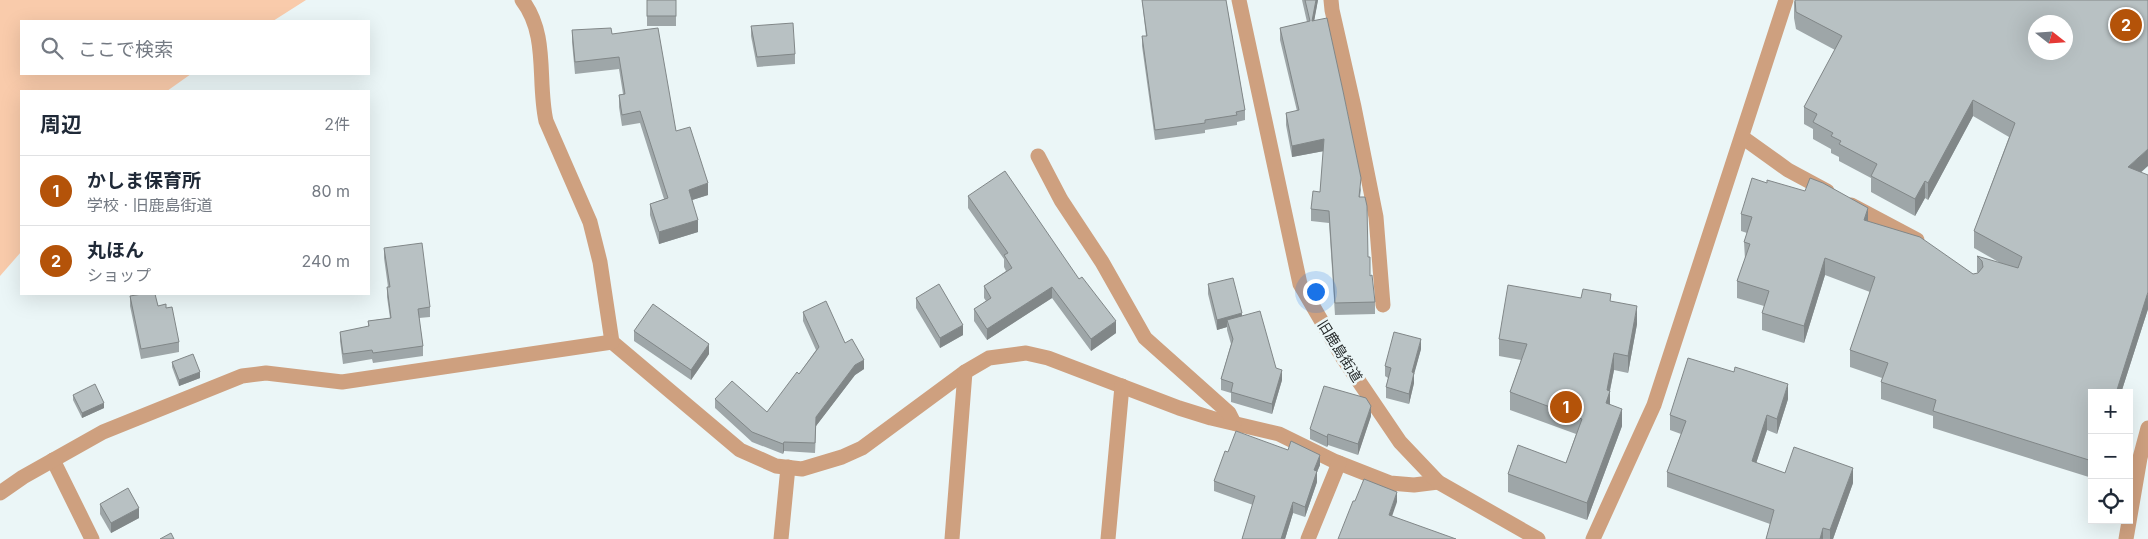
<!DOCTYPE html>
<html lang="ja">
<meta charset="utf-8">
<style>
:root{--surface:#fff;--page:#f6f6f7;--text:#1f2937;--muted:#747a83;--line:#e0e1e3;--accent:#b45309}
body{margin:0;font-family:Inter,"Noto Sans JP",sans-serif;background:var(--page);color:var(--text)}
.controls{position:absolute;right:15px;bottom:15px;display:grid;overflow:hidden;border-radius:0px;box-shadow:0 5px 20px #0002}
.controls button{width:45px;height:45px;display:grid;place-items:center;padding:0;border:0;border-bottom:1px solid var(--line);background:var(--surface);color:var(--text);font:25px sans-serif}
.compass{position:absolute;left:2028px;top:15px;width:45px;height:45px;border-radius:50%;background:var(--surface);box-shadow:0 5px 20px #0002;rotate:107deg}
.you{position:absolute;left:1315px;top:291px;width:18px;height:18px;margin:-12px;border:4px solid #fff;border-radius:50%;background:#1a73e8;box-shadow:0 0 0 8px #1a73e833}
.badge{display:grid;place-items:center;width:32px;height:32px;border-radius:50%;background:var(--accent);color:#fff;font-size:16px;font-weight:700}
.pin{position:absolute;translate:-50% -50%;border:2px solid #fff;box-shadow:0 1px 5px #0006}
.list{margin:0;padding:0;list-style:none}
h2{display:flex;justify-content:space-between;align-items:center;height:65px;margin:0;padding:0 20px;font-size:21px}
h2 small{font-size:16px;font-weight:400;color:var(--muted)}
.list li{display:grid;grid-template-columns:32px 1fr auto;gap:15px;align-items:center;box-sizing:border-box;height:70px;padding:0 20px;border-top:1px solid var(--line)}
.list b{display:block;font-size:19px;white-space:nowrap}
.list p{margin:0;font-size:16px;white-space:nowrap;color:var(--muted)}
.list em{font-size:16px;font-style:normal;color:var(--muted)}
.icon{flex:none;width:28px;height:28px;fill:none;stroke:currentColor;stroke-width:2;stroke-linecap:round;stroke-linejoin:round}
.map{position:relative;flex:none;width:2148px;height:539px;overflow:hidden}
.search{position:absolute;background:var(--surface);box-shadow:0 5px 20px #0002;left:20px;top:20px;width:350px;height:55px;display:flex;align-items:center;gap:12px;box-sizing:border-box;padding:0 18px;border-radius:0px;color:var(--muted);font-size:19px}
.panel{position:absolute;background:var(--surface);box-shadow:0 5px 20px #0002;left:20px;top:90px;width:350px;height:205px;border-radius:0px}
.map>svg:first-child{display:block}
.green{fill:#f9cbab}
.lines{fill:none;stroke-linecap:round;stroke-linejoin:round}
.minor{stroke:#cea07f;stroke-width:15}
.wall{fill:#9ea6a8}
.shaded-wall{fill:#818788}
.building{fill:#b8c1c3;stroke:#818788;fill-rule:evenodd}
.labels{text-anchor:middle;stroke-width:5;stroke-linejoin:round;paint-order:stroke}
.street-label{font-size:14px;fill:#232728;stroke:#ebf6f7}
</style>
<div class="map">
<svg width="2148" height="539" viewBox="0 0 2148 539">
<rect width="100%" height="100%" fill="#ebf6f7"/>
<path class="green" d="M0,0H306L273,21H21V74H191L167,91H21V252L0,276Z"/>
<g class="lines">
<g class="minor">
<path d="M522,0C549,35 537,81 546,121L590,222L600,262L612,342L740,450L776,466L802,469L842,457L862,448L965,372L989,358L1026,353L1048,358L1179,408L1211,418L1279,434L1334,461L1390,483L1414,485L1438,482"/>
<path d="M1239,0L1300,284L1343,358L1400,442L1438,482L1538,539"/>
<path d="M1331,0L1332,10L1354,107L1376,217L1383,305"/>
<path d="M1742,137L1788,170L1827,191"/>
<path d="M1038,156L1061,200L1102,262L1145,338L1229,413L1234,423"/>
<path d="M1851,205L1917,240"/>
<path d="M53,460L92,539"/>
<path d="M0,493L23,477L103,432L242,376L266,373L342,382L612,342"/>
<path d="M781,539L788,467"/>
<path d="M952,539L965,372"/>
<path d="M1108,539L1122,386"/>
<path d="M1308,539L1339,463"/>
<path d="M1593,539L1654,405L1786,0"/>
<path d="M2126,539L2140,458L2148,428"/>
</g>
</g>
<g class="wall">
<rect x="647" y="0" width="29" height="26"/>
<path d="M1142,0H1226L1245,110V120L1237,122V125L1205,130V133L1155,140L1142,46V36H1146Z"/>
<path d="M1302,0H1318L1314,20L1361,190L1360,197L1370,276L1375,302V314L1335,315L1329,223L1311,221V209L1320,192L1324,151L1292,157L1286,125V113L1297,111L1280,40V28L1307,22Z"/>
<path d="M1794,1L2141,172L2148,309L2121,393H2092V478L1933,428V416L1881,399V382L1882,378L1850,367V350L1870,292L1825,275L1804,343L1762,330V313L1764,306L1737,298V281L1745,259L1744,242L1747,233L1741,231V214L1868,221L1973,274L1978,273L1977,272V256L2002,264L1974,248V231L2009,137L1973,116L1928,200L1925,198L1915,216L1871,192V178L1839,161V157L1831,153V149L1813,139V129L1804,124V107L1835,50L1796,29L1794,18Z"/>
<path d="M751,26L795,54V64L757,67L751,36Z"/>
<path d="M572,30L612,34L676,131L708,195L692,200L698,232L659,244L650,215V204L664,199L640,123L622,126L619,107V95L623,94L619,69L575,74L572,42Z"/>
<path d="M968,196L1116,333L1091,351L1052,298L987,340L974,321V309L986,301L984,298V286L1006,271L1004,267V259L968,208Z"/>
<path d="M384,248L430,307V317L419,318L423,346V356L373,363L372,359L343,364L340,341V332L368,327V321L390,318L387,297V287H388L384,258Z"/>
<path d="M1208,284L1242,315L1276,368L1282,380L1272,414L1231,402V393L1221,390V379L1231,344L1227,330V327L1217,330L1208,294Z"/>
<path d="M130,296L158,306L166,308L179,342V352L141,359L130,306Z"/>
<path d="M916,298L963,335L940,348L916,308Z"/>
<path d="M1581,298L1611,302L1637,324L1628,373L1614,370L1610,391V404L1622,426L1587,520L1508,492V474L1566,463L1576,434L1510,410V392L1521,360L1499,356V339Z"/>
<path d="M803,312L845,343L864,369L855,375L816,426L815,453L784,451L783,454L752,442L715,408V399L767,412L799,374L816,350L803,321Z"/>
<path d="M634,331L709,354L691,380L634,341Z"/>
<path d="M1421,349L1414,373V383L1409,404L1386,398V387L1388,378L1385,376V366Z"/>
<path d="M172,362L200,378L179,386L172,367Z"/>
<path d="M73,395L104,408L82,418L73,400Z"/>
<path d="M1788,399L1777,434L1767,430L1756,463L1785,473L1853,483L1833,539H1766L1770,524L1667,487V472L1681,434L1670,430V415Z"/>
<path d="M1371,416L1358,455L1328,445L1327,447L1310,439V429Z"/>
<path d="M1228,452L1320,465L1317,472V482L1305,517L1293,513L1285,539H1242L1253,505L1214,491V481Z"/>
<path d="M100,504L139,518L111,533L100,514Z"/>
</g>
<g class="shaded-wall">
<path d="M1316,0H1318L1312,33V21Z"/>
<path d="M1973,100V116L1928,200V183Z"/>
<path d="M1324,139V151L1292,157V146Z"/>
<path d="M2148,149V166L2128,184V167Z"/>
<path d="M1925,181V198L1915,216V199Z"/>
<path d="M708,183V195L689,201V190Z"/>
<path d="M1868,208V225L1864,220Z"/>
<path d="M698,220V232L659,244V232Z"/>
<path d="M1825,258V275L1804,343V326Z"/>
<path d="M1052,287V298L987,340V329Z"/>
<path d="M2148,292V309L2121,393H2116Z"/>
<path d="M1637,306V324L1628,373V356Z"/>
<path d="M1242,313V323L1227,320V327L1217,330V320Z"/>
<path d="M1116,321V333L1091,351V339Z"/>
<path d="M963,325V335L940,348V338Z"/>
<path d="M1421,339V349L1412,382V372Z"/>
<path d="M709,344V354L691,380V370Z"/>
<path d="M1614,353V370L1609,394L1610,391V408L1606,420L1607,390Z"/>
<path d="M864,360V369L855,375L816,426L815,453L816,417L855,365Z"/>
<path d="M1282,370V380L1272,414V404Z"/>
<path d="M200,372V378L179,386V380Z"/>
<path d="M1414,373V383L1409,404V394Z"/>
<path d="M1788,384V399L1777,434V419Z"/>
<path d="M104,403V408L82,418V413Z"/>
<path d="M1371,406V416L1358,455V444Z"/>
<path d="M1622,409V426L1587,520V503Z"/>
<path d="M1767,415V430L1752,476V461Z"/>
<path d="M1328,434V445L1327,447V437Z"/>
<path d="M784,442V451L783,454V444Z"/>
<path d="M1320,455V465L1317,472V482L1305,517V507L1314,470Z"/>
<path d="M1853,468V483L1833,539H1830V530Z"/>
<path d="M1397,492V502L1389,525V515Z"/>
<path d="M1293,502V513L1285,539H1281Z"/>
<path d="M139,508V518L111,533V523Z"/>
<path d="M1823,528V539H1820Z"/>
</g>
<g class="building">
<rect x="647" y="0" width="29" height="16"/>
<path d="M1142,0H1226L1245,110L1236,112L1237,115L1205,120V123L1155,130L1142,36H1147Z"/>
<path d="M1305,0H1316L1312,21L1327,18L1343,91L1361,178L1359,197H1365L1367,206L1368,257H1370V276L1372,275L1375,302L1335,303L1329,211L1311,209L1313,191L1320,192L1324,139L1292,146L1286,113L1299,110L1280,28L1310,21Z"/>
<path d="M1795,0H2148V149L2128,167L2148,175V292L2116,393H2092V461L1933,411L1936,400L1881,382L1888,363L1850,350L1875,277L1825,258L1804,326L1762,313L1769,291L1737,281L1750,244L1744,242L1752,217L1741,214L1752,178L1767,183V180L1805,191L1810,178L1823,183L1868,208L1864,220L1920,237L1973,274L1978,273L1983,267L1982,261L1977,256L2018,268L2022,257L1974,231L2015,123L1973,100L1928,183L1925,181L1915,199L1871,176L1877,164L1839,144L1841,141L1831,136L1833,133L1813,122L1817,114L1804,107L1842,36L1796,12ZM2036,22H2066V52H2036Z"/>
<path d="M793,23L795,54L757,57L751,26Z"/>
<path d="M611,28L612,34L658,28L676,131L690,127L708,183L689,190L698,220L659,232L650,204L668,198L640,111L622,115L619,95L625,94L619,57L575,62L572,30Z"/>
<path d="M1005,171L1079,279L1082,277L1116,321L1091,339L1052,287L987,329L974,309L991,298L984,286L1012,268L1004,255L1008,253L968,196Z"/>
<path d="M422,243L430,307L418,309L423,346L373,353L372,350L343,354L340,332L369,326L368,321L391,318L387,287H390L384,248Z"/>
<path d="M1233,278L1242,313L1217,320L1208,284Z"/>
<path d="M939,284L963,325L940,338L916,298Z"/>
<path d="M1508,285L1581,298L1583,289L1611,294L1610,301L1637,306L1628,356L1614,353L1607,390L1610,391L1606,403L1622,409L1587,503L1508,474L1518,445L1566,463L1582,419L1510,392L1527,344L1499,339Z"/>
<path d="M142,294H155L158,306L166,304V308L172,307L179,342L141,349L130,296Z"/>
<path d="M826,301L845,343L852,339L864,360L855,365L816,417L815,443L784,442L783,444L752,432L715,399L732,381L767,412L797,372L799,374L819,347L803,312Z"/>
<path d="M653,304L709,344L691,370L634,331Z"/>
<path d="M1260,311L1276,368L1282,370L1272,404L1231,392L1233,383L1221,379L1233,339L1227,320Z"/>
<path d="M1394,332L1421,339L1412,372L1414,373L1409,394L1386,387L1391,368L1385,366Z"/>
<path d="M193,354L200,372L179,380L172,362Z"/>
<path d="M1688,358L1734,372L1735,367L1788,384L1777,419L1767,415L1752,461L1785,473L1794,447L1853,468L1830,530L1823,528L1820,539H1766L1774,510L1667,472L1686,421L1670,415Z"/>
<path d="M95,384L104,403L82,413L73,395Z"/>
<path d="M1324,386L1366,398L1371,406L1358,444L1328,434L1327,437L1310,429Z"/>
<path d="M1236,431L1288,450L1291,441L1320,455L1314,470L1317,471L1305,507L1293,502L1281,539H1242L1255,496L1214,481L1225,451L1228,452Z"/>
<path d="M1364,479L1397,492L1389,515L1456,539H1338L1353,501H1355Z"/>
<path d="M128,488L139,508L111,523L100,504Z"/>
<path d="M171,533L174,539H160Z"/>
</g>
<g class="labels">
<g class="street-label">
<text transform="translate(1340 351) rotate(58)" y="5">旧鹿島街道</text>
</g>
</g>
</svg>
<div class="controls">
<button>+</button>
<button>−</button>
<button><svg class="icon" aria-label="locate" viewBox="0 0 24 24"><circle cx="12" cy="12" r="6"/><path d="M12 2v4M12 18v4M2 12h4M18 12h4"/></svg></button>
</div>
<svg class="compass" viewBox="-18 -18 36 36"><path d="M0-13l5 13h-10z" fill="#e53935"/><path d="M0 13l5-13h-10z" fill="#747a83"/></svg>
<div class="you"></div>
<div class="pin badge" style="left:1566px;top:407px">1</div>
<div class="pin badge" style="left:2126px;top:25px">2</div>
<div class="search"><svg class="icon" aria-label="search" viewBox="0 0 24 24"><circle cx="10" cy="10" r="6"/><path d="M15 15l6 6"/></svg>ここで検索</div>
<section class="panel">
<h2>周辺<small>2件</small></h2>
<ul class="list">
<li><span class="badge">1</span><div><b>かしま保育所</b><p>学校 · 旧鹿島街道</p></div><em>80 m</em></li>
<li><span class="badge">2</span><div><b>丸ほん</b><p>ショップ</p></div><em>240 m</em></li>
</ul>
</section>
</div>
